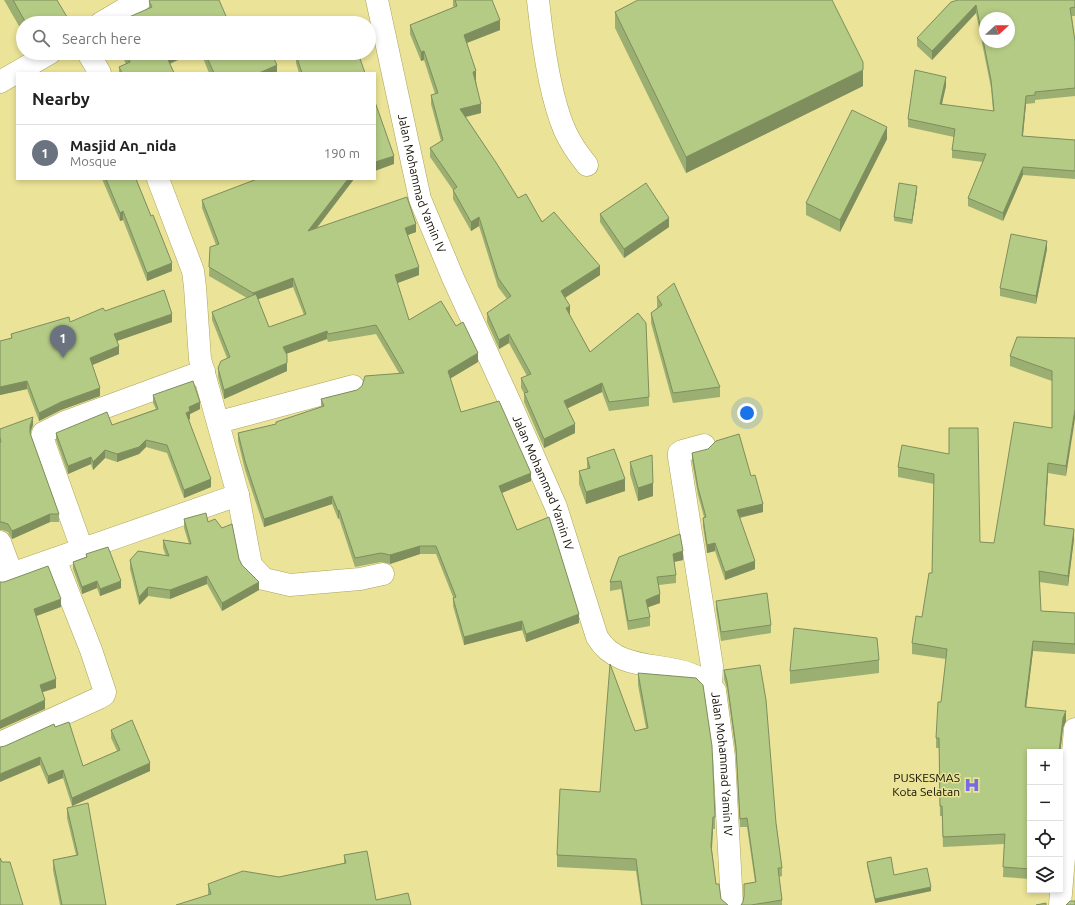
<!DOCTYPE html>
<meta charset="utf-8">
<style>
:root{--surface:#fff;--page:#f2f2f2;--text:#222;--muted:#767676;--line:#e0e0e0;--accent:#756be6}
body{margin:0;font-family:Ubuntu,sans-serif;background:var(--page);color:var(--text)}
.controls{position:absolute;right:12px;bottom:12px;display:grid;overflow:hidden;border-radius:0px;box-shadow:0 2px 6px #0003}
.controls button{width:36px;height:36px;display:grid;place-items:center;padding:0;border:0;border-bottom:1px solid var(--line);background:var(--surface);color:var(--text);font:20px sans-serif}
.compass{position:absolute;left:979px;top:12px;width:36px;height:36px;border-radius:50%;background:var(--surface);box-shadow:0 2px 6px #0003;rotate:69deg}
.you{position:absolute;left:747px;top:413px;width:14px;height:14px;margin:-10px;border:3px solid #fff;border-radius:50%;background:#1a73e8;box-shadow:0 0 0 6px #1a73e833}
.badge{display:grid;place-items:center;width:26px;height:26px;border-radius:50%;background:var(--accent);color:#fff;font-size:13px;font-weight:700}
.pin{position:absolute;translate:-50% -33px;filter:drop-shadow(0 1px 2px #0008)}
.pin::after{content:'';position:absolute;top:21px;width:14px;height:12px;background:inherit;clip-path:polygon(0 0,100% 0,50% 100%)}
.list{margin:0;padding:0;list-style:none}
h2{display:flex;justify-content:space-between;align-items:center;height:52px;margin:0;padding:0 16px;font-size:17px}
h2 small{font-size:13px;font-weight:400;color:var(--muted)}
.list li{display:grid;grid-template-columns:26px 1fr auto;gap:12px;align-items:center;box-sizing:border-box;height:56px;padding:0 16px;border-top:1px solid var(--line)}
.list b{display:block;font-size:15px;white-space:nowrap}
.list p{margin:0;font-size:13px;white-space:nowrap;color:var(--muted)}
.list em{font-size:13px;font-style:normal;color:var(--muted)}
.icon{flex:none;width:22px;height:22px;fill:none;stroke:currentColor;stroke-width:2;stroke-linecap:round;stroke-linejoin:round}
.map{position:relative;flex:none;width:1075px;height:905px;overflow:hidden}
.search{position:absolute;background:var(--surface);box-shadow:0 2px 6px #0003;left:16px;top:16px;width:360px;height:44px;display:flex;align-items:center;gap:10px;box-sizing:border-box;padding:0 14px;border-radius:22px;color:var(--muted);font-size:15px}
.panel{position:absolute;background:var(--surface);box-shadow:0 2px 6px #0003;left:16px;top:72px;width:360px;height:108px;border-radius:0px}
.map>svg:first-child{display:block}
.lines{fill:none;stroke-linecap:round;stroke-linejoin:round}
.minor-casing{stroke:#aba459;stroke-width:23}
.tertiary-casing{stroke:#aba459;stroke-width:23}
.minor{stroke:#fff;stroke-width:22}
.tertiary{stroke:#fff;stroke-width:22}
.wall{fill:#9baf72;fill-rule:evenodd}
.shaded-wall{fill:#7e8e5d}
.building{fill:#b4cb85;stroke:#7e8e5d;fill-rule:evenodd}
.labels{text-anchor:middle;stroke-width:3;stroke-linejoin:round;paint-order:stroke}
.street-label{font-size:12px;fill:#110e00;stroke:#ebe397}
.poi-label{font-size:12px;fill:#110e00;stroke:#ebe397;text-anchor:end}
</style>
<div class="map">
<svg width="1075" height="905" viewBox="0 0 1075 905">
<rect width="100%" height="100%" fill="#ebe397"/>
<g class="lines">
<defs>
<g id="minor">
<path id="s1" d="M377,0L420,199L453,278L512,407L556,507L597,637C622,680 685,654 715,691L724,757L732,905"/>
<path d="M538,0C542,38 550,97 565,131C571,144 578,154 587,165"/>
<path d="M88,53L100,73"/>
<path d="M158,179L193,271L195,287L200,359L238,495L251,565L264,579L290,585L360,579L383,574"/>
<path d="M219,422L353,386"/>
<path d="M704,445L682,451L679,453V457L712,666L711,687"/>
<path d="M0,542L12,574"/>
<path d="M82,549L42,437L43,433L65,422L204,371"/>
<path d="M0,578L238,495"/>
<path d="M0,743L99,698L104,695L105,692L91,650L55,559"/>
<path d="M1060,905L1075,729"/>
</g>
<g id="tertiary">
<path d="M101,23L140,0"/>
<path d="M0,82L50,53"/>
</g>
</defs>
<use href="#minor" class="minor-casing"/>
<use href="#tertiary" class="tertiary-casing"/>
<use href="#minor" class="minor"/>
<use href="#tertiary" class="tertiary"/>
</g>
<g class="wall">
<path d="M4,0H57L67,23H23V33Z"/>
<path d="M219,0L149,8V1Z"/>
<path d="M453,0H492L500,30L467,43L476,80L481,113L466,117L518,198L600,275L565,298L569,315L590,352L649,397V406L609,411L602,392L567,408L575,433L544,448L524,402V393L521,388V378L527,376L509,343L499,349L487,322V313L507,299L498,287L479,226L471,231L453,199V190L430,157V148L441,141L431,104V95L435,94L424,60L421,61L410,34V25L454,7L453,6Z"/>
<path d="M1075,0V16H1072L1075,41V96L1035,100V103L1026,104L1023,136L1075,140V179L1023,175L1003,221L968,206V198L983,162L952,158V150L954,137L908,127V119L946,86L941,105L993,111L991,88L976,13L932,60L917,46V38L951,2Z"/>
<path d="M615,12L863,86L686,173L615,28Z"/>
<path d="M121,53H193L170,64L174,73H119V67L126,64Z"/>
<path d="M201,53H271L277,73H209Z"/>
<path d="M331,54L365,73H299L296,63V55Z"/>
<path d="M887,139L840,232L806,215V203Z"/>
<path d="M102,179H136L151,216L172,271L147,281L123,220L120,221Z"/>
<path d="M257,179H354L317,228L416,232L408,235L419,275L397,283L409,320L478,362L450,378L461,412L531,481L502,493L517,530L579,623L526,642L522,630L464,645L453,606V597L436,554H420L390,564L381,562L355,567L339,518L338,519L332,504L264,527L245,470L238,441V433L276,424V422L321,407V399L357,390L399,373L376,334L328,342L327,339L286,354L287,371L224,399L218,377V368L227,358L212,320V312L247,298L209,276L210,247L216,245L202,208V200ZM293,287L304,315L269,327L258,299Z"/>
<path d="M917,190L912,224L894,221V217Z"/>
<path d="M600,214L669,227L624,258L600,222Z"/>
<path d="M1047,249L1036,304L1000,296V288Z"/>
<path d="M657,297L720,387V397L673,403L651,323V313L657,308Z"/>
<path d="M105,311L172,322L117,341L119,354L92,365L100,396L61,410L39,421L27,389L0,395V341L11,338V334L70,322Z"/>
<path d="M1075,338L1066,476L1048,473L1045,525L1074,539L1068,586L1039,582L1041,611L1075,613V654L1033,651L1026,707L1066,721L1063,728L1060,755V752H1030V879L1003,877L1004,844L943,847L942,816H940L939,748H936V738L941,702L946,659L912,654V643L922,617L932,573L934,484L898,477V467L949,454L980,542L994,543L1052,428V381L1010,366V356Z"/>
<path d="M153,395L200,409L190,414V419L189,420L211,487L184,498L167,453L146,447L139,454L117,462L105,458L93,470L91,464L68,474L56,440V433L112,425L156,409L153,403Z"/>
<path d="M33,425L30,433L59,514V522H50L12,539L8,532L2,530H0V429Z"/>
<path d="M692,453L751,476L763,512L740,518L755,569L725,580L715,551L707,553L703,526V518L704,517L698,495L692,461Z"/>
<path d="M587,458L625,491L586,504L579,484V471L587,469Z"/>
<path d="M630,462L653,496L638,501L630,474Z"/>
<path d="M184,519L208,522L239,559L242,565L259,590L222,611L207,584L170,599L148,596L139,605L130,569V560L166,556L163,548V540L189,544L184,528Z"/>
<path d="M86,554L121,588L100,596L97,588L82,594L73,569V562L86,557Z"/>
<path d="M619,557L683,560L674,562L676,575V583L659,585L660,603L648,607L650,617V626L628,630L621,589L610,591V582Z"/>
<path d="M716,601L771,625V633L721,641L716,609Z"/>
<path d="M879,660V673L790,684V671Z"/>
<path d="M724,670L776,823L782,868V876L779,877L782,900V905H741L743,902L744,898V884L755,882L747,827H740L736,755L727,689L724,679Z"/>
<path d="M638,673L715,817V829H713L712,850L716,884L721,899L728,905H641L636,871L557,867V855L600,792L635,731L646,728L638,685Z"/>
<path d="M55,727L83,766L117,751L111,738V730L150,771L72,806L63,778L48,784L40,765L5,746Z"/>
<path d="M67,808L106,905H60L53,870V860L76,855L67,818Z"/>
<path d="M344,855L376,900L208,895V884L279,877L344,863Z"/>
<path d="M867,862L894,875L931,891L875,903L867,866Z"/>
</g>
<g class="shaded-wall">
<path d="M976,5V13L932,60V51Z"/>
<path d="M67,17V23H55Z"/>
<path d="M500,20V30L464,44V35Z"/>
<path d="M424,51V60L421,61V52Z"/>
<path d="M169,53H193L166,65V55Z"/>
<path d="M277,65V73H259Z"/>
<path d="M863,70V86L686,173V157Z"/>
<path d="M476,71V80L473,81V72Z"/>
<path d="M946,77V86L940,113V104Z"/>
<path d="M1026,96V104L1022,144V136Z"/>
<path d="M481,104V113L460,118V109Z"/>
<path d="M887,127V139L840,232V220Z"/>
<path d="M394,156V164L375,171V162Z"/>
<path d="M1023,167V175L1003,221V213Z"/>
<path d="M348,179H354L308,239V231Z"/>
<path d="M917,186V190L912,224V220Z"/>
<path d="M123,211V220L120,221V213Z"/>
<path d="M479,217V226L471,231V222Z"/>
<path d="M669,218V227L624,258V249Z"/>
<path d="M416,224V232L405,236V228Z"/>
<path d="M1047,241V249L1036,304V296Z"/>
<path d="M172,263V271L147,281V273Z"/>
<path d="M600,266V275L561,300V291Z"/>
<path d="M419,267V275L395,284V275Z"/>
<path d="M293,278V287L253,301V293Z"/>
<path d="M570,306V315L566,308Z"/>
<path d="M172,314V322L114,342V334Z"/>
<path d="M327,331V339L283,355V347Z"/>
<path d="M509,334V343L499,349V340Z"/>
<path d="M119,346V354L90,366V358Z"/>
<path d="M478,353V362L448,380V371Z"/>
<path d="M287,363V371L224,399V390Z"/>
<path d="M27,381V389L0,395V387Z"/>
<path d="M602,383V392L564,410V401Z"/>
<path d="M100,388V396L61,410L39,421V413L61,402Z"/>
<path d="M200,402V409L190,414V419L186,421V413L189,407Z"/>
<path d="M1075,409V419L1066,476V466Z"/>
<path d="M33,417V425L30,434V426Z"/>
<path d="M575,424V433L544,448V439Z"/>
<path d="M146,440V447L139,454L117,462V454Z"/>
<path d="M105,450V458L93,470V462Z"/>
<path d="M91,457V464L68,474V466Z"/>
<path d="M1048,463V473L1044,535V525Z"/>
<path d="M531,473V481L499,494V486Z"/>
<path d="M211,479V487L184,498V490Z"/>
<path d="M625,479V491L586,504V492Z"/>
<path d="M653,483V496L638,501V488Z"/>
<path d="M332,496V504L264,527V519Z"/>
<path d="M763,504V512L737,518V510Z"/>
<path d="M339,510V518L338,519V511Z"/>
<path d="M50,514V522L12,539V531Z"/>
<path d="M1074,529V539L1068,586V576Z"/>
<path d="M715,543V551L707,553V545Z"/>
<path d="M420,546V554L390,564V555Z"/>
<path d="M683,551V560L673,562V554Z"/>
<path d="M755,561V569L725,580V572Z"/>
<path d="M207,576V584L170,599V590Z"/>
<path d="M97,581V588L82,594V587Z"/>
<path d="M121,581V588L100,596V589Z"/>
<path d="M259,582V590L222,611V603Z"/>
<path d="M148,587V596L139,605V597Z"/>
<path d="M660,594V603L646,608V600Z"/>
<path d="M61,599V607L34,617V609Z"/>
<path d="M579,614V623L526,642V634Z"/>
<path d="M522,621V630L464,645V637Z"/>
<path d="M1033,641V651L1025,717V707Z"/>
<path d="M56,679V688L40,693V685Z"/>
<path d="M45,700V709L0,729V721Z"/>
<path d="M1066,711V721L1063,728L1060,755V752H1059L1063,718Z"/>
<path d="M40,757V765L0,782V774Z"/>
<path d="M150,763V771L72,806V798Z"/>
<path d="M63,770V778L48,784V776Z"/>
<path d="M713,817V829L711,858V846Z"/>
<path d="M931,887V891L875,903V899Z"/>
</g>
<g class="building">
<path d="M13,0H57L67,17L55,23H26Z"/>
<path d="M150,0H219L229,23H119L120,21L152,7L149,1Z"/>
<path d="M455,0H492L500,20L464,35L476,71L473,72L481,104L460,109L497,164L518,198L526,194L542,222L554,212L600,266L561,291L570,306L566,308L590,352L638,313L646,323L649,397L609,402L602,383L564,401L575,424L544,439L524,393L528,392L521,378L531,374L509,334L499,340L487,313L511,296L498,278L479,217L471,222L453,190L457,187L430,148L443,140L431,95L438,93L424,51L421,52L410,25L457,6Z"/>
<path d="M638,0H832L863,62V70L686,157L615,12Z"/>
<path d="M958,0H1075V7L1070,8L1075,41V88L1035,92V95L1026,96L1022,136L1075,140V171L1023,167L1003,213L968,198L986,154L952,150L955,129L908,119L915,70L946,77L940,104L994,111L991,80L976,5L932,51L917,38L951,2ZM985,18H1009V42H985Z"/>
<path d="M126,53H169L166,55L174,73H122L119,67L130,62Z"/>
<path d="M205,53H271L277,65L259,73H214Z"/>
<path d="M301,53H330L331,54L335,53H358L365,73H302L296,55Z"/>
<path d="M375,102L394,156L375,162Z"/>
<path d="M852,110L887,127L840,220L806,203Z"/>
<path d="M106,179H136L151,216L153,215L172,263L147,273L123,211L120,213Z"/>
<path d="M257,179H348L308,231L407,197L416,224L405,228L419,267L395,275L409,320L441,301L456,326L463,322L478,353L448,371L461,412L499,401L531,473L499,486L517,530L549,517L579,614L526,634L522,621L464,637L453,598L456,597L436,546H420L390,555L381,553L355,558L339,510L338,511L332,496L264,519L245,461L238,433L276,424V422L324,406L321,399L357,390L362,386L365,376L404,373L376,325L328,334L327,331L283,347L287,355V363L224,390L218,368L221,361L230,357L212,312L256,294L269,327L306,314L293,278L253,293L209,267L210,247L219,244L202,200Z"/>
<path d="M646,183L669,218L624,249L600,214Z"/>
<path d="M899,183L917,186L912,220L894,217Z"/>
<path d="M1011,234L1047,241L1036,296L1000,288Z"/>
<path d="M674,283L720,387L673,393L651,313L662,305L657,297Z"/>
<path d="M164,290L172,314L114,334L119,346L90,358L100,388L61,402L39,413L27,381L0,387V341L12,338L11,334L69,317L70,322L103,308L105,311Z"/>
<path d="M1017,337L1075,338V409L1066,466L1048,463L1044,525L1074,529L1068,576L1039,571L1041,611L1075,613V644L1033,641L1025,707L1066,711L1063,718L1059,752H1030V869L1003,867L1005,834L943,837L942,806H940L939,738H936L938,702H941L947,649L912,643L916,616L922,617L929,573H932L934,474L898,467L902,445L949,454V428H978L980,542L994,543L1014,422L1052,428V371L1010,356Z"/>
<path d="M193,381L200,402L189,407L190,411L186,413L211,479L184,490L167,445L146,440L139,447L117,454L105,450L93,462L91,457L68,466L56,433L107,412L112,425L158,409L153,395Z"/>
<path d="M33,417L30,426V433L59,514H50L12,531L8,524L2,522H0V442H1L0,437V429Z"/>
<path d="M739,434L751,476L755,475L763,504L737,510L755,561L725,572L715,543L707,545L703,518L706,517L698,488L692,453L708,449L716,441Z"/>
<path d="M614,449L625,479L586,492L579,471L590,468L587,458Z"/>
<path d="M652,455L653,483L638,488L630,462Z"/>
<path d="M206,513L208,522L215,519L222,528L232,524L239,559L242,565L259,582L222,603L207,576L170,590L148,587L139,597L130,560L138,551L169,556L163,540L191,544L184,519Z"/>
<path d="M680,534L683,551L673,554L676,575L657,577L660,594L646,600L650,617L628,621L621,581L610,582L619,557Z"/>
<path d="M108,547L121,581L100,589L97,581L82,587L73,562L87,557L86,554Z"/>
<path d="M48,566L61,599L34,609L56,679L40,685L45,700L0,721V582H4Z"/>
<path d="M767,593L771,625L721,632L716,601Z"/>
<path d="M794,628L877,638L879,660L790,671Z"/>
<path d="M610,664L635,731L648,728L638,673L696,678L703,685L712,746L715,817H713L711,846L716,884H719L721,899L728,905H642L636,859L557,855L560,789L600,792Z"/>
<path d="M760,665L766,700L776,823L782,868H778L782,900L751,905H741L743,902L744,896V884L756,882L747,818L740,819L736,747L727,681L724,670Z"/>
<path d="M132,720L150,763L72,798L63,770L48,776L40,757L0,774V747L5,746L54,724L55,727L69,722L83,766L120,750L111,730Z"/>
<path d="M88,803L106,905H62L53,860L78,855L67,808Z"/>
<path d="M367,851L376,900L408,893L411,905H176L211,894L208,884L243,871L279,877L346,863L344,855Z"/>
<path d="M891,857L894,875L927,868L931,887L875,899L867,862Z"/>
<path d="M0,858L2,862H10L23,905H0Z"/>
<path d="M1070,901H1075V905H1066Z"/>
<path d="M1046,903V905H1036Z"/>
</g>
<defs>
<symbol id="hospital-bare" viewBox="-9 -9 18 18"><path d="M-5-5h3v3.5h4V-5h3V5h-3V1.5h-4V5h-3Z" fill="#756be6" stroke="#ebe397" stroke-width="2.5" paint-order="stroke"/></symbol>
</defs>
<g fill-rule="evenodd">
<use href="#hospital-bare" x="961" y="774" width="22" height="22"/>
</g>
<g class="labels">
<g class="street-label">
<text dy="4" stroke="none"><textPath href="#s1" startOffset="189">Jalan Mohammad Yamin IV</textPath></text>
<text dy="4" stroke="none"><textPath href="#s1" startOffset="513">Jalan Mohammad Yamin IV</textPath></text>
<text dy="4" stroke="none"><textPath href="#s1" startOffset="884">Jalan Mohammad Yamin IV</textPath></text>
</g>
<g class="poi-label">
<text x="960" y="782">PUSKESMAS<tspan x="960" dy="14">Kota Selatan</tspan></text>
</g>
</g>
</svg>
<div class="controls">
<button>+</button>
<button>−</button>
<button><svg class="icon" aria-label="locate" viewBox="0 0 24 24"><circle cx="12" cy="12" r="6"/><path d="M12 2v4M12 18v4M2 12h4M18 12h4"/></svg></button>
<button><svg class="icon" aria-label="layers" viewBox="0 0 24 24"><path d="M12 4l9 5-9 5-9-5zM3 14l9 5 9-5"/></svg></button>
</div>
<svg class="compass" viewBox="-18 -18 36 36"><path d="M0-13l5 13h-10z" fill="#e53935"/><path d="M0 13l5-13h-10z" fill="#767676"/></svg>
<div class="you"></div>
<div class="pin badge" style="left:63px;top:358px;background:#6b7280">1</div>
<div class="search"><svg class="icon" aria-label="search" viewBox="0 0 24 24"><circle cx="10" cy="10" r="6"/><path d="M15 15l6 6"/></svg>Search here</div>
<section class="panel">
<h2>Nearby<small></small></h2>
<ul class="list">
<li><span class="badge" style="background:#6b7280">1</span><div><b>Masjid An_nida</b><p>Mosque</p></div><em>190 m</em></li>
</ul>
</section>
</div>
